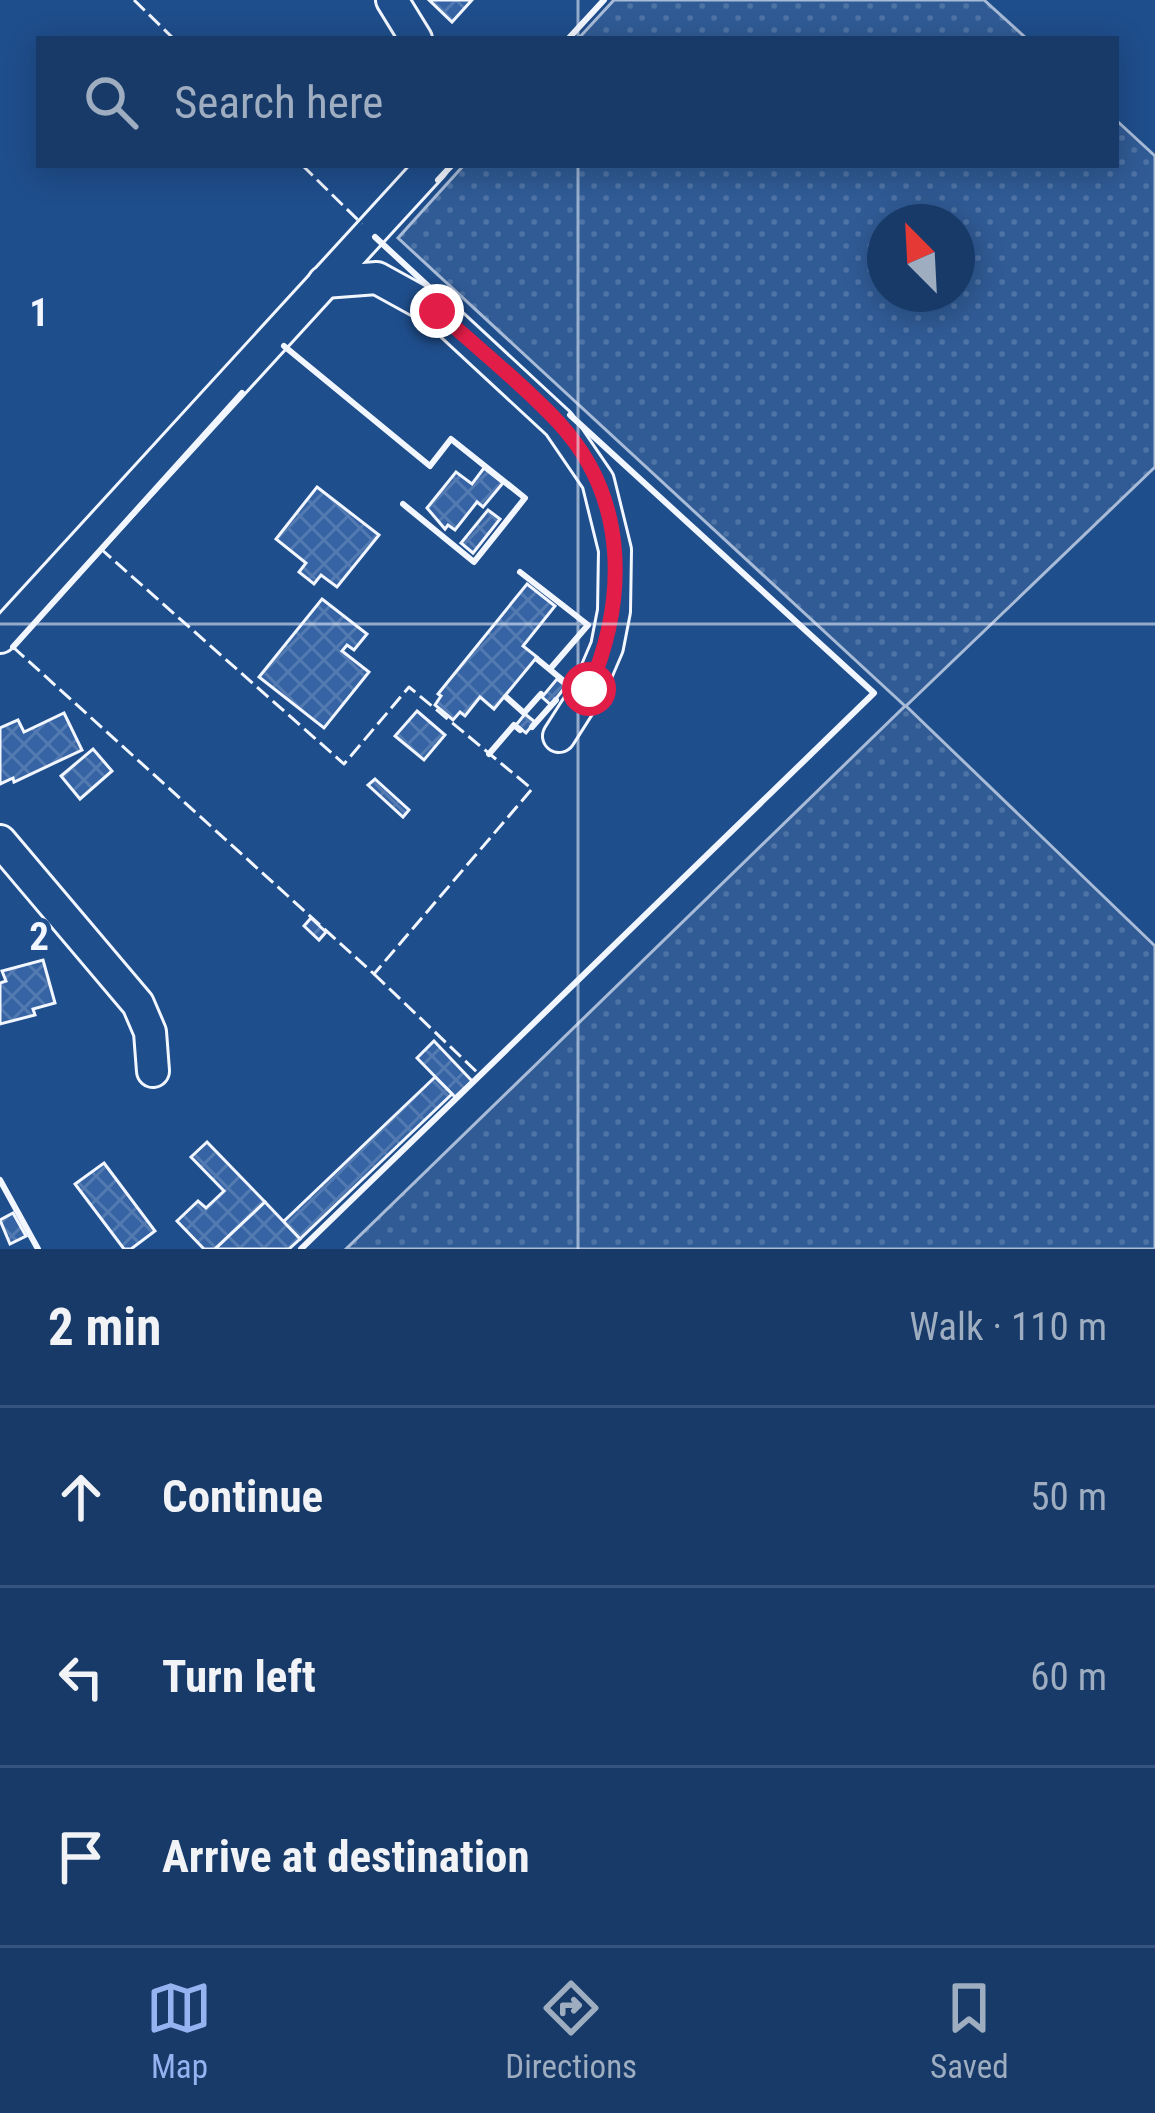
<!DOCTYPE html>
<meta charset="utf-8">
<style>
:root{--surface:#173a69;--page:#244571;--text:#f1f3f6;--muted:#9eadc0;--line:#36547d;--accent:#95b2f1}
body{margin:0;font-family:"Roboto Condensed",sans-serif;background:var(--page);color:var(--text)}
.compass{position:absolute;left:867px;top:204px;width:108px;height:108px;border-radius:50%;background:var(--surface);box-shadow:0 6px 30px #0003;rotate:336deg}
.stop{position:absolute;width:36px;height:36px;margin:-27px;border:9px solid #e11d48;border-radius:50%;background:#fff}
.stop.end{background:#e11d48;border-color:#fff;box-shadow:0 3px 12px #0008}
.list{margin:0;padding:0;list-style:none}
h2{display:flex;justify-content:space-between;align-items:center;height:156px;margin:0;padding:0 48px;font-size:51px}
h2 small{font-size:39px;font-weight:400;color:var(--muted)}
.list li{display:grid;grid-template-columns:78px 1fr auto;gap:36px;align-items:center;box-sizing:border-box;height:180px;padding:0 48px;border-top:3px solid var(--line)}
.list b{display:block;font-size:45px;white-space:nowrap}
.list em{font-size:39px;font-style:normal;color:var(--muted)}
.icon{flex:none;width:66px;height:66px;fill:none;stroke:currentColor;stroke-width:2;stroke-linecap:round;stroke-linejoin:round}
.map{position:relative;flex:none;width:1155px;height:1249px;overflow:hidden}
.search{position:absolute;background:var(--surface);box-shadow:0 6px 30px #0003;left:36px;right:36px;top:36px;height:132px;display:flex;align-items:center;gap:30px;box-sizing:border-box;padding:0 42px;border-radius:0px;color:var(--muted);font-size:45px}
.sheet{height:696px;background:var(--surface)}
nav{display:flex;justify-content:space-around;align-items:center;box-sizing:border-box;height:168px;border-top:3px solid var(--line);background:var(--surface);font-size:33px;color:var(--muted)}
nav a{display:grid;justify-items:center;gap:6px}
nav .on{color:var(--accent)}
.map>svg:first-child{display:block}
.grass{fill:url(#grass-dots);stroke:#a8bbd7;stroke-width:3;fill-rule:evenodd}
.building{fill:url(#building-cross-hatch);stroke:#f2f6ff;stroke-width:3}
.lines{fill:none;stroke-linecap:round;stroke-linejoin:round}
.minor-casing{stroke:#f2f6ff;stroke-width:36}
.minor{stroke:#1f4e8c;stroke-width:30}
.fence{stroke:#f2f6ff;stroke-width:3;stroke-dasharray:15 6;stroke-linecap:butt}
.wall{stroke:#f2f6ff;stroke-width:6}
.route{stroke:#e11d48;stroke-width:15}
.grid{fill:none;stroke:#f2f6ff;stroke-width:3;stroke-opacity:0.55}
.grid-label{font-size:39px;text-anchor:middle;font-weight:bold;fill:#f2f6ff;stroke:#1f4e8c;stroke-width:9;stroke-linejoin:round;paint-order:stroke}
</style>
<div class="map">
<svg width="1155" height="1249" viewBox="0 0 1155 1249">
<defs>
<pattern id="grass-dots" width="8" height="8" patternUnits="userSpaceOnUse" patternTransform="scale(3)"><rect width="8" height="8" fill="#305b95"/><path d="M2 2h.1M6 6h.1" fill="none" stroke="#4e73a5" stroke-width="1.8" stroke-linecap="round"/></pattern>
<pattern id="building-cross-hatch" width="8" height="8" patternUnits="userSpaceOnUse" patternTransform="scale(3)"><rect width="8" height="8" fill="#3563a3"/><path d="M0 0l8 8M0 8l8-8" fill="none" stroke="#537ab1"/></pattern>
</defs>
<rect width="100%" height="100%" fill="#1f4e8c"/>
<g class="grass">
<path d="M614,0H984L1027,39H578Z"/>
<path d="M1116,120L1155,156V467L906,706L1155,946V1249H346L905,706L398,238L464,165H1116ZM957,222V294H885V222Z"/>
</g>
<g class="building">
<path d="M429,0H472L452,22Z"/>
<path d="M484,468L503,483L483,507L477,502L455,530L448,525L445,529L427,508L456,472L472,484Z"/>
<path d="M317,487L379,535L337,587L321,575L314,584L299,572L306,563L276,539Z"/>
<path d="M488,510L500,519L473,553L461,543Z"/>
<path d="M527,584L555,606L523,646L537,657L494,709L480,697L465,716L460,712L453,720L435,705L441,696L438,694Z"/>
<path d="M322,599L367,634L354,650L347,645L342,651L369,672L324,728L259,677Z"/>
<path d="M557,679L566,686L551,705L542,697Z"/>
<path d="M417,711L445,735L424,760L395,736Z"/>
<path d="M64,713L82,750L14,782L13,778L0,784V728L18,720L24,732Z"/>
<path d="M525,714L535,722L526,733L516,725Z"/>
<path d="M93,749L112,771L80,799L61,776Z"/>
<path d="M375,779L409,810L403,817L368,785Z"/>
<path d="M311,918L326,932L319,940L304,926Z"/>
<path d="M43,960L55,1003L33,1009L35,1015L0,1024V983L6,981L2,971Z"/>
<path d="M434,1041L472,1081L455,1097L417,1058Z"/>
<path d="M435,1077L452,1094L300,1239L283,1222Z"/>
<path d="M207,1142L265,1202L215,1249H204L177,1221L198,1201L206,1208L224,1191L191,1157Z"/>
<path d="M104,1163L155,1231L131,1249H124L75,1184Z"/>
<path d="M265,1202L300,1239L289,1249H215Z"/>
<path d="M13,1213L26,1236L10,1244L0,1220Z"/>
</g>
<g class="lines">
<defs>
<g id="minor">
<path d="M392,0L416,39"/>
<path d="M324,282L377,278L437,311L559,424L598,481L615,550L614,611L607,647L589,689L559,736"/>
<path d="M0,637L432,165"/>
<path d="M0,841L138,1004L150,1032L153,1071"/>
</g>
</defs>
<use href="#minor" class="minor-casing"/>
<use href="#minor" class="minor"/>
<g class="fence">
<path d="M134,0L174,39"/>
<path d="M302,165L362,224"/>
<path d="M13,647L374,974L532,789L409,687L344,764L101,549"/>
<path d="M374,974L480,1075"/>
</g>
<g class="wall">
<path d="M568,39L604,0"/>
<path d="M438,180L452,165"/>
<path d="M375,237L441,298"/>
<path d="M284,346L430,466L451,439L525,498L474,562L403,504"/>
<path d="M520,572L588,625L550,669"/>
<path d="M13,647L242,393"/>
<path d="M537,659L565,682"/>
<path d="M506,697L524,713L541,694"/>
<path d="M532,727L556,700"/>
<path d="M489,754L514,725L520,730"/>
<path d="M0,1180L38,1249"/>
<path d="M301,1249L874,693L570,415"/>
</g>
</g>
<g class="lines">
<path class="route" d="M437,311C477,348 522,383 559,423C629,499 627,600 589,689"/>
</g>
<path class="grid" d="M578,0V39M578,165V1249M0,624H1155"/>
<g class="grid-label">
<text x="39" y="326">1</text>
<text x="39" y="950">2</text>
</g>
</svg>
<svg class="compass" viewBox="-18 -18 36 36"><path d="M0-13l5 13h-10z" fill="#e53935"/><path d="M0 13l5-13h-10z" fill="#9eadc0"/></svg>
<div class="stop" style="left:589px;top:689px"></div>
<div class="stop end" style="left:437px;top:311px"></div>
<div class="search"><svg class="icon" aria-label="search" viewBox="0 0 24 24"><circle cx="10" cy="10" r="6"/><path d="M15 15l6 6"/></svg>Search here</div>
</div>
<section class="sheet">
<h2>2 min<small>Walk · 110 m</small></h2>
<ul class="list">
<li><svg class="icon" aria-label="ahead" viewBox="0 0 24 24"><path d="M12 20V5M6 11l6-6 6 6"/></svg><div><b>Continue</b></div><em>50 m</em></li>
<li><svg class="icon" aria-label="left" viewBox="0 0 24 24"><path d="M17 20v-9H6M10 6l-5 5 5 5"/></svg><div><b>Turn left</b></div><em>60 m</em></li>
<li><svg class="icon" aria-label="arrive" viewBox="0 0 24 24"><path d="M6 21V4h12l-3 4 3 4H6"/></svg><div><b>Arrive at destination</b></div></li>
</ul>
</section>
<nav>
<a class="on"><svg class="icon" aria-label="map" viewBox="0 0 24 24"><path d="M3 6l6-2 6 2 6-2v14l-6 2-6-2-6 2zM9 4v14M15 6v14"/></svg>Map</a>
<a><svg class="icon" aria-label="directions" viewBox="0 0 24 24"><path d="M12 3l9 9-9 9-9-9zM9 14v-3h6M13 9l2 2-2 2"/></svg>Directions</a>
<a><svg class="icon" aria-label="saved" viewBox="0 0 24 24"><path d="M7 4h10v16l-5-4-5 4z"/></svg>Saved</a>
</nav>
